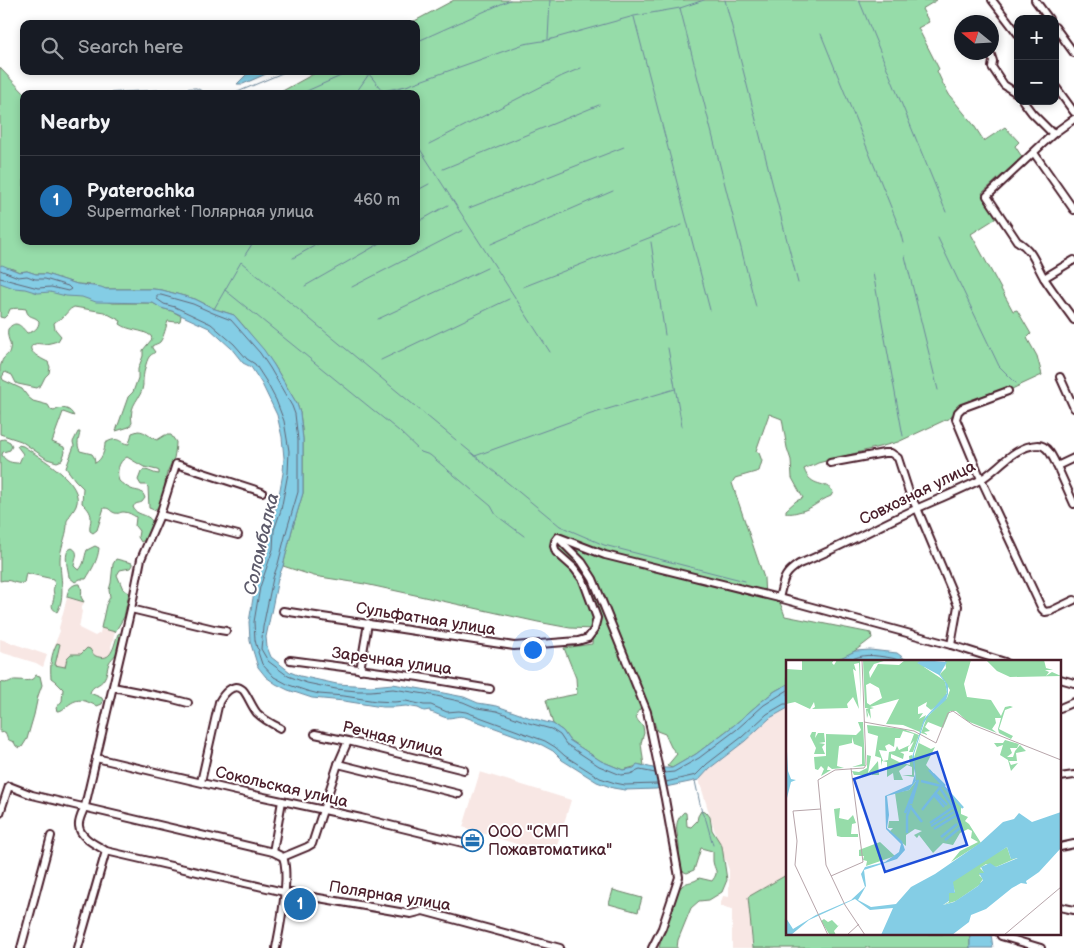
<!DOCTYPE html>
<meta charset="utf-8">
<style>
:root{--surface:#171b24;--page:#20242c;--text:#f1f3f6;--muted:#9ea1a6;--line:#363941;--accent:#1f6fb2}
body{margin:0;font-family:"Balsamiq Sans",sans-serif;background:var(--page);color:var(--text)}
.controls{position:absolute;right:15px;top:15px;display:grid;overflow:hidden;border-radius:10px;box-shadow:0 2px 8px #0003}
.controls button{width:45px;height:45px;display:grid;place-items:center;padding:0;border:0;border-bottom:1px solid var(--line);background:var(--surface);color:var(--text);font:25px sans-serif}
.compass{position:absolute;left:954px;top:15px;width:45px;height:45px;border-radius:50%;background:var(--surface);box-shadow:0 2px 8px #0003;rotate:288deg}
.you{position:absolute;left:532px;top:649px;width:18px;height:18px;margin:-12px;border:4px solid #fff;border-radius:50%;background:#1a73e8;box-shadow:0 0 0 8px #1a73e833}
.badge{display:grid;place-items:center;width:32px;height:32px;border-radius:50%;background:var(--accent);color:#fff;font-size:16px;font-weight:700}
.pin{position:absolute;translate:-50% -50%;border:2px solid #fff;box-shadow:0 1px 5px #0006}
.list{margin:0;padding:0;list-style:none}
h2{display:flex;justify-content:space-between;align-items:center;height:65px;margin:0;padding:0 20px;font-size:21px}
h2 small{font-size:16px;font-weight:400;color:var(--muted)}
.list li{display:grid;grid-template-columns:32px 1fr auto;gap:15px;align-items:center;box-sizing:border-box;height:90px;padding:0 20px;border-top:1px solid var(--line)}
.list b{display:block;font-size:19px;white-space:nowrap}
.list p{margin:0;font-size:16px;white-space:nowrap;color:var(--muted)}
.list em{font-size:16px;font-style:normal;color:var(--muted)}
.icon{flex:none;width:28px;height:28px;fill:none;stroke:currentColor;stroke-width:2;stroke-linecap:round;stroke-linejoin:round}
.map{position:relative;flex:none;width:1074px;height:948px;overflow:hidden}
.search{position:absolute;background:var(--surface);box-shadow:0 2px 8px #0003;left:20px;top:20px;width:400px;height:55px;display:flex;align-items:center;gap:12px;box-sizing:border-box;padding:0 18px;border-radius:10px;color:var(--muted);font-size:19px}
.panel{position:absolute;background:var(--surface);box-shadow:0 2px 8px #0003;left:20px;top:90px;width:400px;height:155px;border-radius:10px}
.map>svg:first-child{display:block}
.built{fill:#f8e7e4}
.green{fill:#96dca9;stroke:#707e6a}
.water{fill:#84cde5;stroke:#6d879b}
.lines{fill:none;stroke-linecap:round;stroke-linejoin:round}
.shore{stroke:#616575;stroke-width:1}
.stream{stroke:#6d879b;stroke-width:1}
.minor-casing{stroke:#4a1f2b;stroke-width:10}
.minor{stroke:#fff;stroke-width:6}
.labels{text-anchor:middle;stroke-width:4;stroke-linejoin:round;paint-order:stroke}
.street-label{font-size:16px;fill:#4a1f2b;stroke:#fff}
.poi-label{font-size:16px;fill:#4a1f2b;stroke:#fff;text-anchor:start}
.water-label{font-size:18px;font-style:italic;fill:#5e5c6c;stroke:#fff}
.inset-river{fill:none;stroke:#84cde5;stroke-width:2.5}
.inset-road{fill:none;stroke:#b7a5aa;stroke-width:1}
.view{fill:#1d4ed8;fill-opacity:0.15;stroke:#1d4ed8;stroke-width:2.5}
.inset-edge{fill:none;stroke:#4a1f2b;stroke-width:2.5}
</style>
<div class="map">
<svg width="1074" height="948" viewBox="0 0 1074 948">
<rect width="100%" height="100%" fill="#fff"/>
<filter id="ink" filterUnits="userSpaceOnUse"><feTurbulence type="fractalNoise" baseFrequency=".02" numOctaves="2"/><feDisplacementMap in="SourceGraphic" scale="10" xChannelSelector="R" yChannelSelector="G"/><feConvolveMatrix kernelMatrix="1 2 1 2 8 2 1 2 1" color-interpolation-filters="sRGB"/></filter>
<g filter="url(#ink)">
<g class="built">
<path d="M67,598L84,602L81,610L82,611L79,628L95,636L100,633L101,628L115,632L111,647L112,651L105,678L50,666L56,641L60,631L59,628Z"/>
<path d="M0,639L47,655L43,667L36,663L0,652Z"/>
<path d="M788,708V874L748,897L752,948H732V909L720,906L723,896L729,897V870L714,829L699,780L710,768L745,741L770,718Z"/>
<path d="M480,772L571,800L554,856L463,827Z"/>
</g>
<g class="green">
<path d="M454,0H937L922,9L929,22L918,28L939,69L937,71L943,84L950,96L973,124L984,141L1005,127L1019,142L1015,146L1022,157L982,193L998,217L971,234L1013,311L1017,310L1031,334L1027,338L1037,356L1042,375L898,442L818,463C813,466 809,466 804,469C811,489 826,480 833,492L831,496C818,501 813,509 798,512C794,513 791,514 786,513V510L796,501L803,498L792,478L791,460L787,448L782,419L769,414L756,451L759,453L762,461L759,471L735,478L732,483L764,578L765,598L779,600L785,616L871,633L872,638C859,648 846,659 829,662H788V684L775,691L762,701L733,726L696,754L672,768L667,766L677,754L671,747L665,734L657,731L650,709L643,706C634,714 634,718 643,726L644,733L641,743L644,766L641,765L623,770L601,761L569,740L563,731L553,724L546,700L577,694L576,678L564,648L592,644L593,629L570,628L538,622L365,584L314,576L283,566L292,530L303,493V439L301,421L300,413L297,404L274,365L242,324L234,315L215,309L195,299L162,290L153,289H106L92,285L77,284L46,274H36L27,271L19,272L13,269L0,266V68L25,94H24V241H416V94H277L319,71H416V24H409Z"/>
<path d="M0,275L113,303H153L161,308L172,311L181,316L180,321L176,322L168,321C166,326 164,337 160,342C158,344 155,344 152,346V348L155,352C153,354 150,355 149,357C146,361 143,376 143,381C143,382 143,383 143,385C142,399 128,403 132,423L129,427L116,431L128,397L133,392L138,378V369L143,356V350L152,339L151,336C142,329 129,331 120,324L121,321L104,312L74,307C69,309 67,313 63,317C60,319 57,320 54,323L55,329L61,336L58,341C54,342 48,344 43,344C40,344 37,343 35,344C22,349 43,360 48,362L50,367L49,373L45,377L41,385L37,388L18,384L16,383L12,375L5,372L2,377L3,380L22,389L28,397L33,401L48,405L51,410L54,411C62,406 70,408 74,416L63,412L52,442L64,447L65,452L62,460L57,462L47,459L21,441L0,434V367C1,365 2,360 3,359C6,355 9,355 10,349C12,343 6,338 8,329C16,319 21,326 27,333C34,332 39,328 39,321C34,315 28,319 26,309C21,308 14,308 10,309L8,314L4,318L0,317Z"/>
<path d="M138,431C146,431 150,438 157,440L165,435H171L176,442C176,447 175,453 174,458C171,465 167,470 166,477C164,487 165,505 154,510L149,508L148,487L146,485H141L138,480L141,472L144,470C150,470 153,474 159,474V471L157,470L144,467L127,457C118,461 116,473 119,481C122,484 127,487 131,489C138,492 142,489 145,498L142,502C138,504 136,502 133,507C136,516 147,513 152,521C152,528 147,540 141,542L138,537L139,531L135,526L136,517C133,515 128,512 124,512C118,512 121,514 115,513C109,511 111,508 104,508L97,530L93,533L90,531C89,526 91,523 91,518C91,511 86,507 82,503L83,488L75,480L66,468L74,446L73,442L78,432H80C79,439 76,444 80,451L92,454L94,457L95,463C102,460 105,450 105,443C120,435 118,443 129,444L132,433Z"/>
<path d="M4,439L10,442L12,446L10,450L3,452L2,455C6,462 12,463 19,463L23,454L17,446L18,445L23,446C39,457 86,483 76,506C74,511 70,514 68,519C66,522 67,522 67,526C66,538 60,548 60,560C60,576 66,597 57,612C49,607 53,604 54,597C54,590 52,592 55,584L53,579L26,573L24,583C14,585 11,578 0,581V440Z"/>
<path d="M95,546L99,548C98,560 92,569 86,579H80L75,582L69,577C68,567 64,559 68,550L72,548C80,552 75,559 74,566L77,569L79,570C85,564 84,557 87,550Z"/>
<path d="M116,559L132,563V565L130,568L120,570L117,575L123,589L129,593L124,617L115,632L101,628L106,605L110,597L109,590L111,583L113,564Z"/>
<path d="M77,584H80C82,588 82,593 81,597L84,602L67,597C67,591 71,585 77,584Z"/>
<path d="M120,633L122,634C120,641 119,647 116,654C114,657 110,660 109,663C107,668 107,675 104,679C100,686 92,685 90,693L102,698L103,701L102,704L97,706C85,701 79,696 67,706C63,709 62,711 57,711L56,708L62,701L63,689L55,681L51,678C50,666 51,654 57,643L60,644L55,665L65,667L67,658L71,654H81L87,648L90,649C93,654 94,656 99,657C113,661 114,643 118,634Z"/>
<path d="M36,675L40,676L42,685L38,696L34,715L27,739L22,747L19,748L16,746L14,742C5,739 9,739 5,732L0,733V682C9,685 10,679 17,680C25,680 31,683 36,675Z"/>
<path d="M701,811L707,813L710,817L712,830L722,846L727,880L722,892L709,900L699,901L691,908L678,940L677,948H659C663,934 672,895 682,886C687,881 694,883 699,878L712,881C720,871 714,870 713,861C713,858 713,855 713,852L712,851L701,848L694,870L687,873L682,871L680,868C679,861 679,854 679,847C678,833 672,823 684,812L686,813L687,826L691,827L697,821L698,816Z"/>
<path d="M788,874V934H970V948H753L748,897Z"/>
<path d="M613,890L642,898L638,912L609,904Z"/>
</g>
<g class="water">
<path d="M259,71H265L266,74L243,84H237L247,74Z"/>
<path d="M2,265L19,272L27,271L36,274H46L77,284L101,287L106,289H153L162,290L195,299L215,309L234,315L264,350L274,365L297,404L300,413L303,439V493L292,530L283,566L278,579L266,637L267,647L271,657L290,672L300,676L337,684L371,686L393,684L433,691L464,697L478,703L497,706L531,718L553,724L563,731L569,740L601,761L623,770L634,768L637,764L653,768H672L696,754L733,726L762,701L775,691L788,684V708L770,718L745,741L710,768L699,780L656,789L625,790L613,788L597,782L562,760L553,751L542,745L465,717C459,715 454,718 447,718C442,717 436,713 430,712V710L424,711L418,708L406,706L395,707H382L344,701L312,698L288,690L276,684L266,677L258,667L250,641L249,622L255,586L268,548L269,529L279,495L283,473L284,458L282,437L277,415L262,384L251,367L243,363L231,348L209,328L172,311L161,308L153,303L96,302L82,297L66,296L50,292L38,293L25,289L14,288L0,283V266Z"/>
<path d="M870,650L897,653L909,662H829L834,661L855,651Z"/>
<path d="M970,934H991L993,948H970Z"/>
</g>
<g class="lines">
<g class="shore">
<path d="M0,270L18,277L27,276L35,279H45L68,286L71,289L68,291L51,287L38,288L0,278"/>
<path d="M844,662C862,655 865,654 885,657C891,658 895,658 901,662"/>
<path d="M655,773L640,770L630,774L621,775L599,766L566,744L560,735L551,729L529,723L497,711L477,708L463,702L432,695L393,689L371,691H357L336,689L307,683L288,676L268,661L261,649L263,627L273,578L278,564L287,529L298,492V440L295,414L292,406L270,368L260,353L231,320L213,313L193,304L161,295H157V299L164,304L175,307L211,324L234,344L247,359L255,364L266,381L276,400L284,421L289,451L288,473L281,510L274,530L273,549L260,587L254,622L255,640L257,648L259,650L258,652L262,664L274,677L289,685L307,691L319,694L344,696L376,701L394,702L406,701L424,705H431L447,712L459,711L466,712L545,741L555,747L565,756L600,778L615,783L625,785L657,784"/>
<path d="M664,773L674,772L699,758L736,730L764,705L788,690"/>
<path d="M666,782L696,775L707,764L742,737L767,714L784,704H788"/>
</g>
<g class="stream">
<path d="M725,0L798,283"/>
<path d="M859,0L946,212"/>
<path d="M680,8L756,307"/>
<path d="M634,17L710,310"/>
<path d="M821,34L899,227L903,243"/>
<path d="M548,39L550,0"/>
<path d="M416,42L510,0"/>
<path d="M383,91L406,86L524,44L548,40L634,16L680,8L704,0"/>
<path d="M103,93L196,88L208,94"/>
<path d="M233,94L287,71"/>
<path d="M300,94L352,71"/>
<path d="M355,94L369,74L385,94"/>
<path d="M416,143L550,352"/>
<path d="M429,144L562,76L581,68"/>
<path d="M443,169L599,105"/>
<path d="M416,191L429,184"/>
<path d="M469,208L624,147"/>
<path d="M416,223L448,205"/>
<path d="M938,238L999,366L1016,383"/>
<path d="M651,242L665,335"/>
<path d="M491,244L613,191"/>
<path d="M245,255L254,241"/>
<path d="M905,256L938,390"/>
<path d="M293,258L323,241"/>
<path d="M873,273L903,436"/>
<path d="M305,286L384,241"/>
<path d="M352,287L463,230"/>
<path d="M523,287L682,225"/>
<path d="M225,290L399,431L421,452L430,455L491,506L496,515L524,536"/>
<path d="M214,309L241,262L456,440"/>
<path d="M378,319L487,268"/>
<path d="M668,348L682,426"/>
<path d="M381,360L509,299"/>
<path d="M462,445L560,526L604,545L745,581"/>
<path d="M475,456L591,414L675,389"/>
<path d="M695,781L702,813L706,820L713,845"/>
</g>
<defs>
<g id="minor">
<path d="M992,0L1018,34"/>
<path d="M1035,0L1049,19"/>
<path d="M1055,27L1074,53"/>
<path d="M990,52L993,61L992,67L1004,85L1018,94"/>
<path d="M1055,86L1074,112"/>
<path d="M1023,101L1032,113L1053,134"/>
<path d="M1074,119L1053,134L987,196L1017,241C1033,250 1035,263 1044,278C1053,292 1064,306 1074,320"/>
<path d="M1034,153L1074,210"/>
<path d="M1044,278L1074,260"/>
<path d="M1060,377L1074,408"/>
<path d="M1008,391L962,408L958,412L956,419L981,479L1042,609L1045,612L1051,611L1074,600"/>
<path d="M830,463L884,453H891L898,458L910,495L917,508L956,601L958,606L951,645"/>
<path d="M1057,466L1074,504"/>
<path d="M262,492L176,464L160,515L141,559L131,609L85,806C83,812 78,820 79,826C80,838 97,845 106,851L284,892L411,914L423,911L560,948"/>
<path d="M160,515L238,535"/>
<path d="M559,539L582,562L593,579L647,712L665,799L679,877L662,928L652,948"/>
<path d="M779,598C784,580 782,575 799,564C836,549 871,530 907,513C931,502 956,492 980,480C999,469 1013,446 1038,445C1048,445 1053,458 1057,466L1074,458"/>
<path d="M131,609L214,629L226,631"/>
<path d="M283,611L514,646L578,641L588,638L594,630L597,618L583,580L574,568L556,552L554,546L555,541L558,537L605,555L779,598L951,645L1005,662"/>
<path d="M290,660L419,677L490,689"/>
<path d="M360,670L368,623"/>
<path d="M1060,679L1074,683"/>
<path d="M113,687L169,698L188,703"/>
<path d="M1060,708L1074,702"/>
<path d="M315,734L348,741L464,770"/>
<path d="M96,758L236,791L361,818L463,843"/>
<path d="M338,764L459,794"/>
<path d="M1060,777L1074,775"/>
<path d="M201,782L219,702C223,695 233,681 243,690C247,694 252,707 257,713C264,720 272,724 280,728"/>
<path d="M0,813L9,786L32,795L273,852L283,857L307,847L312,844L338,764L348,741"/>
<path d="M1060,847L1074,844"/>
<path d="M273,852L282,801"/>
<path d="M1060,907L1074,910"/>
<path d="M1000,934L1001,936L1041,948"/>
<path d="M21,948L51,836"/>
<path d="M78,948L106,851"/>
<path d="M276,948C280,928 290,875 283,857"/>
</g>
</defs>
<use href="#minor" class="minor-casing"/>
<use href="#minor" class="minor"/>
</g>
</g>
<defs>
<symbol id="office-ring" viewBox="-11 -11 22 22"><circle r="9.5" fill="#fff" stroke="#1f6fb2" stroke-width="1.5"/><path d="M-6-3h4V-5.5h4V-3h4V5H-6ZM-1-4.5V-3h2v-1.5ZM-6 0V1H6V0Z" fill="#1f6fb2"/></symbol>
</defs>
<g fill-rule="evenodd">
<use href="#office-ring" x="460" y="828" width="25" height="25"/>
</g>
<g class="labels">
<g class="street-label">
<text transform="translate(917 492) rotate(-26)" y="6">Совхозная улица</text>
<text transform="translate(426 618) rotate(9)" y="6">Сульфатная улица</text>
<text transform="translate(392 660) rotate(8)" y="6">Заречная улица</text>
<text transform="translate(393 738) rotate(14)" y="6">Речная улица</text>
<text transform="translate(282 786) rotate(13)" y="6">Сокольская улица</text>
<text transform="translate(390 895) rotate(9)" y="6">Полярная улица</text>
</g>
<g class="poi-label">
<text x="488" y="837">ООО "СМП<tspan x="488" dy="18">Пожавтоматика"</tspan></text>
</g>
<g class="water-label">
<text transform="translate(261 544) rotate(-77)" y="6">Соломбалка</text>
</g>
</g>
<g transform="translate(786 660)">
<rect width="275" height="275" fill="#fff"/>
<path d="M16,0H48L46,3L48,5L51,0H74L75,45L73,3L68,4L70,11L67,9L73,49L67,37L61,44L62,48L26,49L29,47L28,42L24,49L9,42L0,44V9L16,10ZM77,0H101L88,4L83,12L84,18L92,4L113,5L119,0H140L132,4H143L138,7L159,21L161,32L158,41L145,50L140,46L141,42L132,47V54L137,53L133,59L140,55L134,72L117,65L100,64L113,39L84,47L88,48L84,49L85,59L81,50L82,55L81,58L80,49L83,48H79ZM84,23L93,28L96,38L84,45L81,43L80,25ZM159,0H185L178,24L181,37L205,40L215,56L219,47L224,46L227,47L219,50L213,69L227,76L225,79L213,73L212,69L215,58H209L210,63L206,69L211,73L181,61L170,51L172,43L170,51H164L157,68L142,62L139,67L144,71L138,72L142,75L135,73L141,57L161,38L164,30L154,14L160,8ZM200,0H258L260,8L267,10H259L263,12L260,16L266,12L275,16L224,17L211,11ZM72,62H77L79,106L66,107L76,104V87L68,84L66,77V83L53,86L51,106L58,108L46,109L42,106L41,110H45L35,116L38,109L35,106L32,110L29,109L28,97L40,96V74L70,75L75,70ZM81,65L117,69L133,75L127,92H123L128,81L122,87V91L114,92L118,94L117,99L105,94V98L113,102L124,105L123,96L126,95L127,101L135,75L133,83L145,89L149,87L140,105L175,145V154L182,157L179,161L183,164L195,183L165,202L174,191L192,182L185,178L186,171L182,169L174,173L167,185L157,183L147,193L133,175L131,178L128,175L136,171L129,169L120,175V186L103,172L107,168H102L103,161H113L109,133L123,130L130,121L128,102V117L116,115H126V107L121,105L113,111L117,120H108L107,113L101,117V102L96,101L95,106V98L89,96L92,76L82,73ZM117,71L128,74L124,85L113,90L111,86L109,91L103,92L102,100L97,101L93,90L101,91L99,86L103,84L108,87L109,78H114ZM26,72H30L29,78L32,73H38L39,82L33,83L39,84L36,87L39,94H28L30,88L24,76ZM219,80L233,84L231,88H224L226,93L221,97H227L229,91L234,85L240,91L230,93L231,101H223L225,105L232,103L225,111L222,100L214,95L217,85L211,87L208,83H217ZM81,95L85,96L82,113L92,101L93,115H86V112L85,115H68L66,111L73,112L81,108ZM60,147L54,148L53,158L62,160L67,155L70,163L66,164L65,174H72V177H51L55,176H51L48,149ZM94,182L109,196L80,206L81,201L77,200L78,196H73V190ZM221,187L225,199L237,194V195L210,207L200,204L194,208L199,213L193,215L197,219L194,223L210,213L208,215L170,241L157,245L163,242V233L169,232L166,223L168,217ZM38,259L42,262L46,260L52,266L54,264L48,271L50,275L43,274L35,261Z" fill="#96dca9" fill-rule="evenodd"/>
<path d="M136,0L161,2L154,14L162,25V34L160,40L143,55L138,63L128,94L130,121L123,130L101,136L103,155L101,168L116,181L119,190L111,199L78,210L80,226L72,240L85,247L110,244L125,227L149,214L194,183L217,162L228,159L233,153L246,162L275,152V188L253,212L240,221L241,224L235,223L226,228L200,249L185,255L183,262L166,275H95L107,248L84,250L69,239L23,260L5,275H0V258L7,269L30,255L65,240L79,227L75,214L79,207L99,202L113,192L115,184L100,169L99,136L126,124L129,114L126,97L138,59L161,33L159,22L153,15L131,3ZM221,187L225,199L232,198L210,207L204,203L195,207L198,213H193L197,220L192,226L168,242L157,245L163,241V233H169L167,222ZM0,71L2,111L5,119L10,120L5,122L0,142Z" fill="#84cde5" fill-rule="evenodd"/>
<path class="inset-river" d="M143,110L177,148M147,114L159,126M135,121L155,126L136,150M154,128L173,156M150,134L161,145M148,135L158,147M125,144L132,120M124,146L136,162M119,153L132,120M144,163L166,148M145,166L168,152M148,169L171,155M121,173V156L125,145M155,177L171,164M159,180L175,167"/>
<path class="inset-road" d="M76,0L80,105L78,108M78,62L128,71L150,83L162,53L167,51L187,65L275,100M78,108L49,110L32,120L40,205L59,245L79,275M35,149L7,151L11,181L9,205L42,275M45,216L77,202L65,108M61,275L73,264M218,275L275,227"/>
<path class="view" d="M151,92L181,185L99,212L68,119Z"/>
<rect width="275" height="275" class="inset-edge"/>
</g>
</svg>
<div class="controls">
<button>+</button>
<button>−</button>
</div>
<svg class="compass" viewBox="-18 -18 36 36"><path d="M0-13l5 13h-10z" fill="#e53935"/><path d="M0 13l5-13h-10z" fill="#9ea1a6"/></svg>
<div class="you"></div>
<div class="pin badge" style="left:300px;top:904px">1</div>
<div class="search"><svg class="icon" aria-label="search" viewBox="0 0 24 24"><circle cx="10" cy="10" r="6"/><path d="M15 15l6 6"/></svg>Search here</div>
<section class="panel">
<h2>Nearby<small></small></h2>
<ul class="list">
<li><span class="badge">1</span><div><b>Pyaterochka</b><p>Supermarket · Полярная улица</p></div><em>460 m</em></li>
</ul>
</section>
</div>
